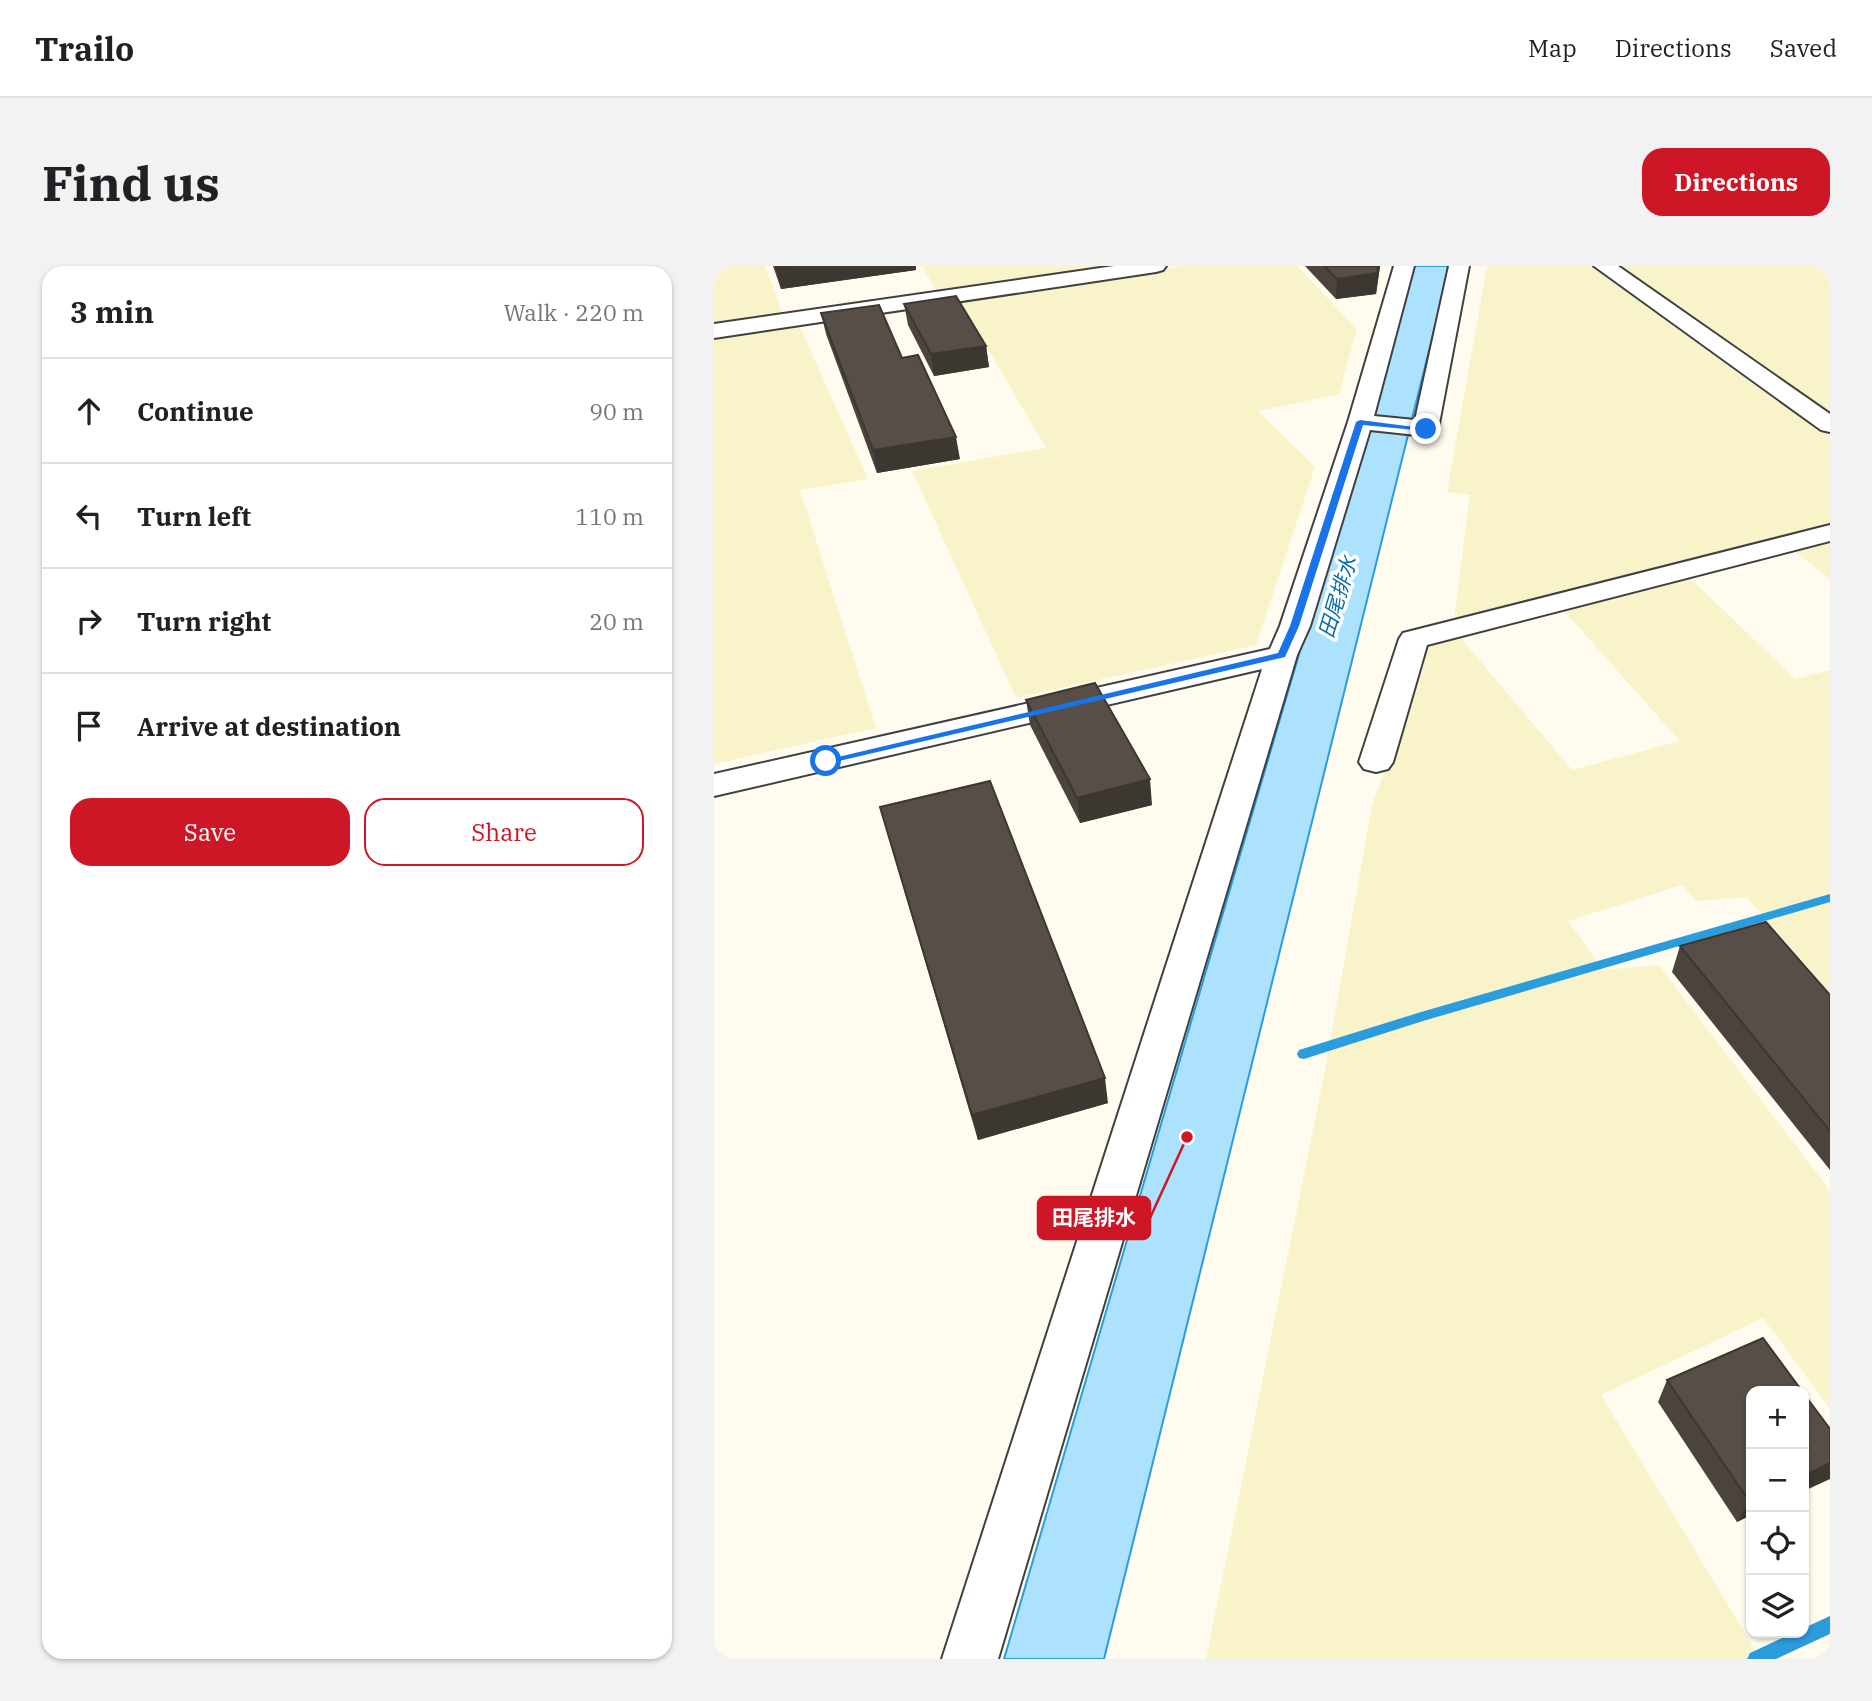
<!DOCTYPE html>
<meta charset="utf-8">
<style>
:root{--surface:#fff;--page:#f2f2f2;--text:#202124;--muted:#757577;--line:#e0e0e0;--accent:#cd1626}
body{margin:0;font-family:"IBM Plex Serif","Noto Sans TC",serif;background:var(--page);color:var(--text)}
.controls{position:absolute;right:21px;bottom:21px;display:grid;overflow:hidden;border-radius:14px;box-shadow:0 2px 5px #0004}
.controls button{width:63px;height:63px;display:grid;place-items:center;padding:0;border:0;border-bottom:2px solid var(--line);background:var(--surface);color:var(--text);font:35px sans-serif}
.stop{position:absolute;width:21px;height:21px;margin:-16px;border:5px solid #1a73e8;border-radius:50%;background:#fff}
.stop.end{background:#1a73e8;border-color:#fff;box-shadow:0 2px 7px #0008}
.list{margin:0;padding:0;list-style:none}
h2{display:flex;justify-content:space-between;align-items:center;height:91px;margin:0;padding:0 28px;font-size:30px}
h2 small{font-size:23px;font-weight:400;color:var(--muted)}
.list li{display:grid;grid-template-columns:46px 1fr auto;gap:21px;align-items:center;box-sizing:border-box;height:105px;padding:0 28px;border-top:2px solid var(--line)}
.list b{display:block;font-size:26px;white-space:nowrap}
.list em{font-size:23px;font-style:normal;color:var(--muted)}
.actions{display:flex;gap:14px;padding:21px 28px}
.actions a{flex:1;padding:16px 0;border:2px solid var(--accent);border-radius:21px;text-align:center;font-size:24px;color:var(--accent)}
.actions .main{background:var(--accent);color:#fff}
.icon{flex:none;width:38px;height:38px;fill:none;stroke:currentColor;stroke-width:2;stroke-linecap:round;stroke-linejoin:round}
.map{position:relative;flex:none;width:1116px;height:1393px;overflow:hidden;border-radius:21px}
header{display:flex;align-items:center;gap:42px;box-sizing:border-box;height:98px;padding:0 35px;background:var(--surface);border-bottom:2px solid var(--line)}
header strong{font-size:33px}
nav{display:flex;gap:38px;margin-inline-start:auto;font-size:24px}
.intro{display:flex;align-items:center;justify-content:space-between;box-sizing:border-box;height:168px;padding:0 42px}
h1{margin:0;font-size:49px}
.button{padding:18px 32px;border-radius:21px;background:var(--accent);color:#fff;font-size:24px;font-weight:700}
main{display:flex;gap:42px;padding:0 42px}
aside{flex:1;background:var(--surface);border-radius:21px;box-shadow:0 2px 5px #0004}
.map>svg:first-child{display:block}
.farmland{fill:#f9f3ca}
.water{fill:#ace2fd;stroke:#2b9cdc;stroke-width:2}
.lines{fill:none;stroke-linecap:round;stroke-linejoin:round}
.stream{fill:#2b9cdc;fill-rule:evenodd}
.minor-casing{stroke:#404040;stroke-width:4}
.minor{fill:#fff;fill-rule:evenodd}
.wall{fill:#4b433e}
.shaded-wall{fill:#3d3732}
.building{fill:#574e48;stroke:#3d3732;stroke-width:2}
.route{fill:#1a73e8}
.labels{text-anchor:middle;stroke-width:7;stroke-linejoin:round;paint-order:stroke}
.water-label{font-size:21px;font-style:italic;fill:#086cad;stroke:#fff}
.leader{fill:none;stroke:#cd1626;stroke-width:2.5}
.callout-dot{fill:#cd1626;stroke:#fff;stroke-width:2.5}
.callout{fill:#cd1626;stroke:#cd1626;stroke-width:2.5}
.callout-label{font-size:21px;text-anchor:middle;font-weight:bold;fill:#fff}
</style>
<header>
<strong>Trailo</strong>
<nav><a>Map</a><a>Directions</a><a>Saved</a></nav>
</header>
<div class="intro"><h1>Find us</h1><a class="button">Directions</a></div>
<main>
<aside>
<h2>3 min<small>Walk · 220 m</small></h2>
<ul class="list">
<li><svg class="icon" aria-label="ahead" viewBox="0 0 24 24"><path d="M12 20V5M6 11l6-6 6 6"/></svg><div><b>Continue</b></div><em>90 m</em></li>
<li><svg class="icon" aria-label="left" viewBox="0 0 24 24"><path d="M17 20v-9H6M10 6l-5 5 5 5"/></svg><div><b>Turn left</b></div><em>110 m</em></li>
<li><svg class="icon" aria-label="right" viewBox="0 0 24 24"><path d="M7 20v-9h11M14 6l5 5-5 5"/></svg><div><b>Turn right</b></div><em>20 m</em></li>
<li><svg class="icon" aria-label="arrive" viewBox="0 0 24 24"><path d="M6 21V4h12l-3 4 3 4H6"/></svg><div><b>Arrive at destination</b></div></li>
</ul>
<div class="actions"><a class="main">Save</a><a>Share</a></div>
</aside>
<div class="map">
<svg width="1116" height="1393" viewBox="0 0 1116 1393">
<rect width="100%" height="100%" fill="#fffbee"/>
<g class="farmland">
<path d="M0,0H51L69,48L0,58Z"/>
<path d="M208,0H399L223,26Z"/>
<path d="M469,0H583L643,63L625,128L544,145L601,201L542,379L302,432L198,205L332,182L244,32Z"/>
<path d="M773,0H878L1116,170V270L740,354L756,229L733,226Z"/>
<path d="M901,0H1116V148Z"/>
<path d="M84,56L154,213L86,224L162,462L0,498V68Z"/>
<path d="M1116,276V313L1080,285Z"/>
<path d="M972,308L1081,413L1116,404V727L1033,631L982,635L968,619L854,655L889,704L945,699L1116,925V1143L1049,1052L887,1129L1043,1387L1030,1393H492L610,810L658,539L707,411L717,361L735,358L858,504L966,475L844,338Z"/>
</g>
<path class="water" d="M699,0H736L390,1393H290Z"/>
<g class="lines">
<g class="stream">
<path d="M1116,628V636L709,755L590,793L585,792L583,788L585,784L707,746Z"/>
<path d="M1116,1350V1368L1062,1393H1033L1036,1387L1079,1367H1090V1362Z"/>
</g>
<defs>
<g id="minor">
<path d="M400,0H452L449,4L442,6L0,72V58Z"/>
<path d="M680,0H700L660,150L701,154L735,0H755L724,163L721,168L712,170L656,164L596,360L583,389L284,1393H228L548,403L0,530V508L556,383L566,360L634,156Z"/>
<path d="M880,0H904L1116,148V166L1107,164Z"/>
<path d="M1116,259V275L713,379L679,496L674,503L662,506L650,503L645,496L685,373L689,367Z"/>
</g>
</defs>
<use href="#minor" class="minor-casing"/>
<use href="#minor" class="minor"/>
</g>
<g class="wall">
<path d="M59,0H202V4L67,23Z"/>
<path d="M591,0H666L662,28L622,33Z"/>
<path d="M190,38L272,80L275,101L220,110L194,59Z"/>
<path d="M107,47L188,92L246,193L163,207L112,68Z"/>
<path d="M312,434L438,539L366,557L316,459Z"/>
<path d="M166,541L394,837L264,874L173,566Z"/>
<path d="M966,680L1116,729V904L958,706Z"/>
<path d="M953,1114L1037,1125V1249L1023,1256L944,1136Z"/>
</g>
<g class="shaded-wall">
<path d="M79,0H202V4L67,23L62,2Z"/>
<path d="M664,0H666L662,28L622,33L623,13Z"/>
<path d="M272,80L275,101L220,110L217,88Z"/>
<path d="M242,171L246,193L163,207L159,184Z"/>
<path d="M436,513L438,539L366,557L363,532Z"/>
<path d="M391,812L394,837L264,874L258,849Z"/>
<path d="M1116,1197V1213L1090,1225V1210Z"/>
<path d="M1037,1234V1249L1023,1256L1035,1235Z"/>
</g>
<g class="building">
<path d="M62,0H79L62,2Z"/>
<path d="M610,0H664L663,7L623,13Z"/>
<path d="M242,30L272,80L217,88L190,38Z"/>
<path d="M165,39L188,92L204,89L242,171L159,184L107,47Z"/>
<path d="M381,417L436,513L363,532L312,434Z"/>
<path d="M276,515L391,812L258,849L166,541Z"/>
<path d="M1052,656L1116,729V865L966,680Z"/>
<path d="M1049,1072L1088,1125H1037V1234L1035,1235L953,1114Z"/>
<path d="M1090,1128L1116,1163V1197L1090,1210Z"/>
</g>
<path class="route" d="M646,154L716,163L712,165L649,159L585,360L571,391L112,498L107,495L564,387L576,360L642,156Z"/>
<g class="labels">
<g class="water-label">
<text transform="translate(624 331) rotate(-73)" y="7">田尾排水</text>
</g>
</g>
<path class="leader" d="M473 871L436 952"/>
<circle class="callout-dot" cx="473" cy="871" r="7"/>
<rect class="callout" x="324" y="931" width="112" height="42" rx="7"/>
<g class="callout-label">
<text x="380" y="959">田尾排水</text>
</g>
</svg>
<div class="controls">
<button>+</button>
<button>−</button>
<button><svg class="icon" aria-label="locate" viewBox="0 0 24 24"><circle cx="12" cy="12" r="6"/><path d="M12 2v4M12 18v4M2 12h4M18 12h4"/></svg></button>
<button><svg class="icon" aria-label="layers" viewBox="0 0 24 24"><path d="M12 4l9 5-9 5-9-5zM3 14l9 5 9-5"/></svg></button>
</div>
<div class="stop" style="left:112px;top:495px"></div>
<div class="stop end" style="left:712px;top:163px"></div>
</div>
</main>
